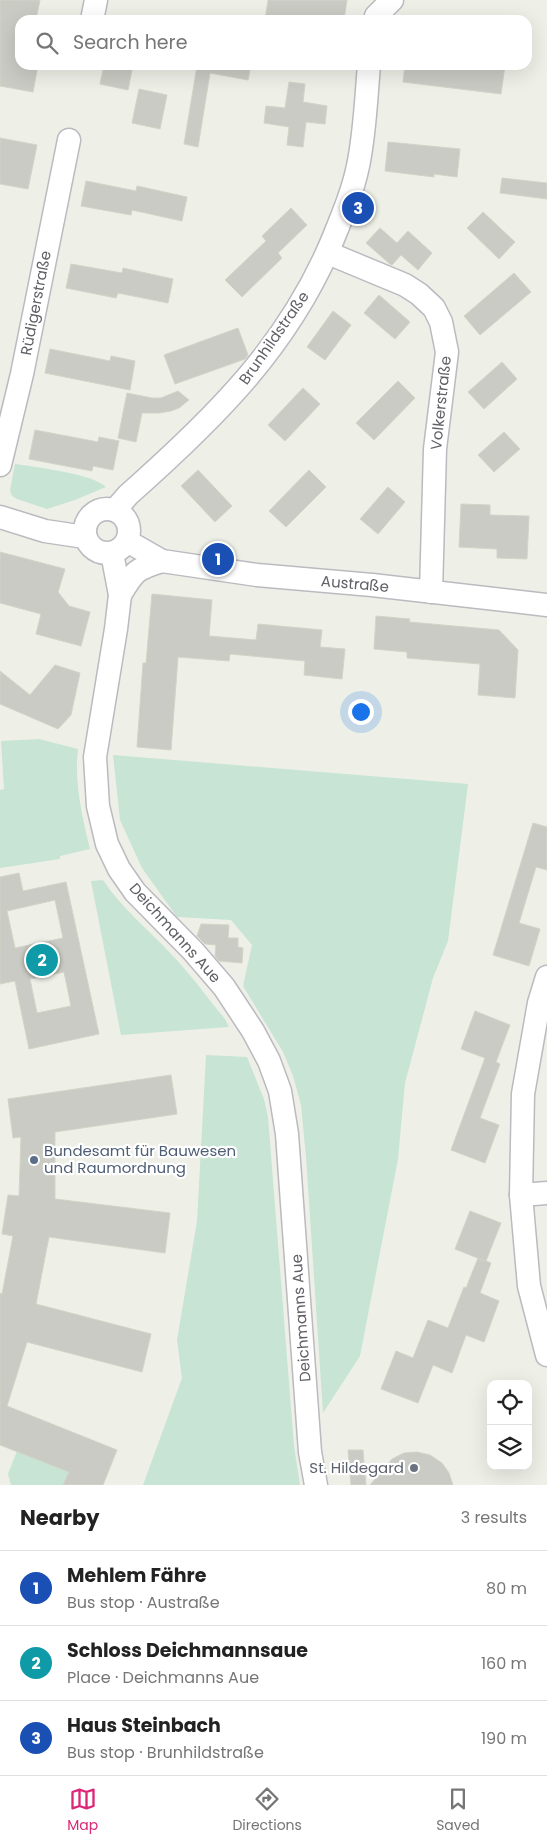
<!DOCTYPE html>
<meta charset="utf-8">
<style>
:root{--surface:#fff;--page:#f6f6f6;--text:#222;--muted:#767676;--line:#e0e0e0;--accent:#db2777}
body{margin:0;font-family:Poppins,sans-serif;background:var(--page);color:var(--text)}
.controls{position:absolute;right:15px;bottom:15px;display:grid;overflow:hidden;border-radius:10px;box-shadow:0 5px 20px #0002}
.controls button{width:45px;height:45px;display:grid;place-items:center;padding:0;border:0;border-bottom:1px solid var(--line);background:var(--surface);color:var(--text);font:25px sans-serif}
.you{position:absolute;left:360px;top:711px;width:18px;height:18px;margin:-12px;border:4px solid #fff;border-radius:50%;background:#1a73e8;box-shadow:0 0 0 8px #1a73e833}
.badge{display:grid;place-items:center;width:32px;height:32px;border-radius:50%;background:var(--accent);color:#fff;font-size:16px;font-weight:700}
.pin{position:absolute;translate:-50% -50%;border:2px solid #fff;box-shadow:0 1px 5px #0006}
.list{margin:0;padding:0;list-style:none}
h2{display:flex;justify-content:space-between;align-items:center;height:65px;margin:0;padding:0 20px;font-size:21px}
h2 small{font-size:16px;font-weight:400;color:var(--muted)}
.list li{display:grid;grid-template-columns:32px 1fr auto;gap:15px;align-items:center;box-sizing:border-box;height:75px;padding:0 20px;border-top:1px solid var(--line)}
.list b{display:block;font-size:19px;white-space:nowrap}
.list p{margin:0;font-size:16px;white-space:nowrap;color:var(--muted)}
.list em{font-size:16px;font-style:normal;color:var(--muted)}
.icon{flex:none;width:28px;height:28px;fill:none;stroke:currentColor;stroke-width:2;stroke-linecap:round;stroke-linejoin:round}
.map{position:relative;flex:none;width:547px;height:1485px;overflow:hidden}
.search{position:absolute;background:var(--surface);box-shadow:0 5px 20px #0002;left:15px;right:15px;top:15px;height:55px;display:flex;align-items:center;gap:12px;box-sizing:border-box;padding:0 18px;border-radius:15px;color:var(--muted);font-size:19px}
.sheet{height:290px;background:var(--surface)}
nav{display:flex;justify-content:space-around;align-items:center;box-sizing:border-box;height:70px;border-top:1px solid var(--line);background:var(--surface);font-size:14px;color:var(--muted)}
nav a{display:grid;justify-items:center;gap:2px}
nav .on{color:var(--accent)}
.map>svg:first-child{display:block}
.green{fill:#c7e4d4}
.building{fill:#cacbc4;stroke:#d2d4c6;fill-rule:evenodd}
.lines{fill:none;stroke-linecap:round;stroke-linejoin:round}
.minor-casing{stroke:#babac0;stroke-width:25}
.minor{stroke:#fff;stroke-width:22}
.service-dot{fill:#5c6f8a;stroke:#fff;stroke-width:2}
.worship-dot{fill:#6b7280;stroke:#fff;stroke-width:2}
.labels{text-anchor:middle;stroke-width:4.5;stroke-linejoin:round;paint-order:stroke}
.street-label{font-size:15px;fill:#5f5f66;stroke:#fff}
.service-label{font-size:15px;fill:#4e5e75;stroke:#fff;text-anchor:start}
.worship-label{font-size:15px;fill:#5b616d;stroke:#fff;text-anchor:end}
</style>
<div class="map">
<svg width="547" height="1485" viewBox="0 0 547 1485">
<rect width="100%" height="100%" fill="#eef0e8"/>
<g class="green">
<path d="M15,464C35,467 94,474 106,487L75,500L47,509L17,499L12,496L10,490Z"/>
<path d="M39,739L78,749C74,783 82,816 90,849L60,856V859L0,868V790L4,789L1,741Z"/>
<path d="M113,755L468,784L448,941L433,978L405,1083L398,1159L360,1356L323,1413L306,1157L301,1105L293,1076L283,1052L243,986L252,945L231,920L177,917L142,868L120,820Z"/>
<path d="M103,880C122,909 148,929 171,954C191,974 207,998 225,1019L229,1027L121,1035L91,881Z"/>
<path d="M206,1055L247,1057L264,1099L268,1117L294,1446L300,1485H143L182,1378L177,1340L197,1221Z"/>
<path d="M17,1451L69,1472L63,1485H11L8,1474Z"/>
</g>
<g class="building">
<path d="M0,0H40L36,20H20V65H38L33,92L0,86Z"/>
<path d="M268,0H347L344,20H265Z"/>
<path d="M104,65H133L128,90L100,84Z"/>
<path d="M206,65H251L248,80L210,73L198,147L184,144L197,66L206,68Z"/>
<path d="M405,65H505L501,94L403,82Z"/>
<path d="M289,82L305,84L303,102L327,106L325,124L306,122L303,147L287,145L289,127L264,123L266,106L285,108Z"/>
<path d="M139,89L167,95L160,129L132,123Z"/>
<path d="M0,138L37,145L28,189L0,184Z"/>
<path d="M388,142L460,149L457,177L434,174V177L385,171Z"/>
<path d="M502,178L547,183V199L500,193Z"/>
<path d="M86,181L136,191L137,186L187,197L182,221L132,210L131,215L81,206Z"/>
<path d="M291,208L307,225L278,253L282,258L242,297L225,280L266,241L262,236Z"/>
<path d="M483,212L515,242L499,259L467,228Z"/>
<path d="M380,228L397,243L408,231L432,253L418,270L401,255L392,265L390,264L366,243Z"/>
<path d="M71,264L122,273L123,268L173,279L168,303L118,293L116,298L66,288Z"/>
<path d="M514,273L531,292L480,335L464,316Z"/>
<path d="M379,295L410,322L395,339L364,313Z"/>
<path d="M333,311L351,325L325,360L307,347Z"/>
<path d="M238,328L248,355L245,359L175,384L164,355Z"/>
<path d="M50,349L110,361L111,356L135,361L130,390L45,373Z"/>
<path d="M502,362L517,379L484,409L468,392Z"/>
<path d="M398,381L415,398L374,440L356,423Z"/>
<path d="M303,388L320,404L285,441L268,425Z"/>
<path d="M178,391L189,400L179,408L171,411L159,413H142L136,442L118,438L127,393L152,398H161Z"/>
<path d="M35,430L98,442L99,437L119,441L113,470L93,466L92,471L29,459Z"/>
<path d="M504,432L520,449L494,472L478,455Z"/>
<path d="M198,470L232,506L215,522L181,486Z"/>
<path d="M309,470L326,487L286,527L269,511Z"/>
<path d="M388,487L405,502L378,534L360,519Z"/>
<path d="M461,504L490,505V515L529,516L527,559L497,558V549L459,547Z"/>
<path d="M0,552L65,569L58,592L69,606L90,612L81,646L36,634L41,614L0,603Z"/>
<path d="M152,594L212,600L209,636L256,640L258,624L322,630L320,647L345,649L342,679L304,675L305,661L230,654L229,661L178,657L171,750L137,747L143,663H146Z"/>
<path d="M376,616L410,619L409,622L499,630L518,650L515,698L478,695L480,664L407,658V652L374,649Z"/>
<path d="M55,665L80,673L71,715L58,729L0,704V671L30,695Z"/>
<path d="M533,823L547,827V870L536,867L519,923L540,929L529,966L493,955Z"/>
<path d="M19,873L23,891L66,882L99,1034L29,1049L15,981L0,984V877ZM55,900L63,938L15,948L7,911ZM64,972L71,1006L37,1013L30,979Z"/>
<path d="M201,924L229,925L228,938H238V947L243,948L242,963L219,961L215,956L216,945L205,944L197,936Z"/>
<path d="M475,1011L510,1025L496,1062L500,1064L480,1118L499,1125L485,1163L451,1150L485,1058L461,1049Z"/>
<path d="M171,1075L177,1114L55,1132V1199L170,1213L165,1253L49,1237L36,1304L151,1334L142,1372L27,1342L7,1406L117,1450L103,1485H63L69,1472L0,1445V1293L2,1294L13,1236L2,1234L8,1195L19,1196L21,1137L13,1138L8,1099Z"/>
<path d="M470,1211L501,1223L486,1261L491,1263L480,1293L499,1301L484,1342L466,1335L452,1373L433,1365L418,1403L381,1389L396,1351L413,1358L428,1320L448,1328L464,1287L466,1288L478,1258L485,1261L455,1249Z"/>
<path d="M348,1450H363L366,1485H351Z"/>
<path d="M417,1452L430,1455L442,1463L449,1473L453,1485H370L392,1459L404,1453Z"/>
</g>
<g class="lines">
<defs>
<g id="minor">
<path d="M376,16L392,0"/>
<path d="M92,20L96,0"/>
<path d="M328,253L405,285L419,294L434,308L441,322L447,352L435,449L431,592"/>
<path d="M0,465L22,374L69,140"/>
<circle cx="107" cy="531" r="22"/>
<path d="M115,510L128,495C215,418 291,344 335,234C344,212 353,190 358,166C365,133 366,99 369,65"/>
<path d="M0,517L45,531L85,537"/>
<path d="M127,541L162,561L257,575L372,585L547,605"/>
<path d="M112,553L120,595L116,629L95,757L98,806L107,844L119,869L135,892L193,951L224,987L253,1031L269,1061L280,1091L287,1134L310,1452L316,1485"/>
<path d="M120,595C134,571 136,569 162,561"/>
<path d="M547,977L539,1003L523,1094L521,1195L529,1286L547,1355"/>
<path d="M521,1195L547,1193"/>
</g>
</defs>
<use href="#minor" class="minor-casing"/>
<use href="#minor" class="minor"/>
</g>
<circle class="service-dot" cx="34" cy="1160" r="5"/>
<circle class="worship-dot" cx="414" cy="1468" r="5"/>
<g class="labels">
<g class="street-label">
<text transform="translate(36 303) rotate(-79)" y="5">Rüdigerstraße</text>
<text transform="translate(274 338) rotate(-55)" y="5">Brunhildstraße</text>
<text transform="translate(441 403) rotate(-84)" y="5">Volkerstraße</text>
<text transform="translate(355 584) rotate(5)" y="5">Austraße</text>
<text transform="translate(175 933) rotate(48)" y="5">Deichmanns Aue</text>
<text transform="translate(301 1318) rotate(-94)" y="5">Deichmanns Aue</text>
</g>
<g class="service-label">
<text x="44" y="1156">Bundesamt für Bauwesen<tspan x="44" dy="17">und Raumordnung</tspan></text>
</g>
<g class="worship-label">
<text x="404" y="1473">St. Hildegard</text>
</g>
</g>
</svg>
<div class="controls">
<button><svg class="icon" aria-label="locate" viewBox="0 0 24 24"><circle cx="12" cy="12" r="6"/><path d="M12 2v4M12 18v4M2 12h4M18 12h4"/></svg></button>
<button><svg class="icon" aria-label="layers" viewBox="0 0 24 24"><path d="M12 4l9 5-9 5-9-5zM3 14l9 5 9-5"/></svg></button>
</div>
<div class="you"></div>
<div class="pin badge" style="left:218px;top:559px;background:#1a4fb4">1</div>
<div class="pin badge" style="left:42px;top:960px;background:#0f9aa8">2</div>
<div class="pin badge" style="left:358px;top:208px;background:#1a4fb4">3</div>
<div class="search"><svg class="icon" aria-label="search" viewBox="0 0 24 24"><circle cx="10" cy="10" r="6"/><path d="M15 15l6 6"/></svg>Search here</div>
</div>
<section class="sheet">
<h2>Nearby<small>3 results</small></h2>
<ul class="list">
<li><span class="badge" style="background:#1a4fb4">1</span><div><b>Mehlem Fähre</b><p>Bus stop · Austraße</p></div><em>80 m</em></li>
<li><span class="badge" style="background:#0f9aa8">2</span><div><b>Schloss Deichmannsaue</b><p>Place · Deichmanns Aue</p></div><em>160 m</em></li>
<li><span class="badge" style="background:#1a4fb4">3</span><div><b>Haus Steinbach</b><p>Bus stop · Brunhildstraße</p></div><em>190 m</em></li>
</ul>
</section>
<nav>
<a class="on"><svg class="icon" aria-label="map" viewBox="0 0 24 24"><path d="M3 6l6-2 6 2 6-2v14l-6 2-6-2-6 2zM9 4v14M15 6v14"/></svg>Map</a>
<a><svg class="icon" aria-label="directions" viewBox="0 0 24 24"><path d="M12 3l9 9-9 9-9-9zM9 14v-3h6M13 9l2 2-2 2"/></svg>Directions</a>
<a><svg class="icon" aria-label="saved" viewBox="0 0 24 24"><path d="M7 4h10v16l-5-4-5 4z"/></svg>Saved</a>
</nav>
